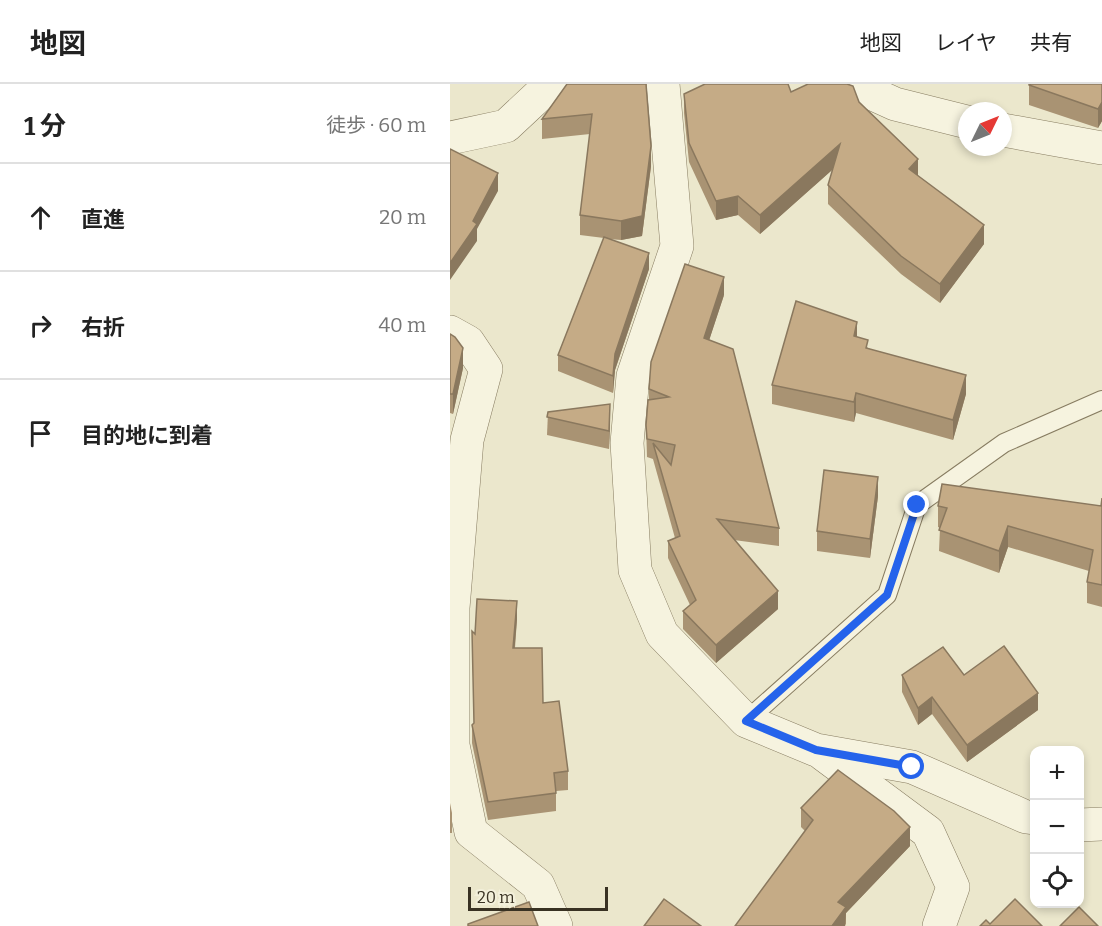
<!DOCTYPE html>
<html lang="ja">
<meta charset="utf-8">
<style>
:root{--surface:#fff;--page:#f2f2f2;--text:#222;--muted:#767676;--line:#e0e0e0}
body{margin:0;font-family:Bitter,"Noto Sans JP",serif;background:var(--page);color:var(--text)}
.controls{position:absolute;right:18px;bottom:18px;display:grid;overflow:hidden;border-radius:12px;box-shadow:0 3px 9px #0003}
.controls button{width:54px;height:54px;display:grid;place-items:center;padding:0;border:0;border-bottom:2px solid var(--line);background:var(--surface);color:var(--text);font:30px sans-serif}
.compass{position:absolute;left:508px;top:18px;width:54px;height:54px;border-radius:50%;background:var(--surface);box-shadow:0 3px 9px #0003;rotate:47deg}
.scale{position:absolute;left:18px;bottom:15px;width:140px;box-sizing:border-box;padding-left:6px;border:3px solid #393223;border-top:0;font-size:16px;line-height:21px;white-space:nowrap;color:#393223;-webkit-text-stroke:4px #f3f0db;paint-order:stroke}
.stop{position:absolute;width:18px;height:18px;margin:-14px;border:4px solid #2563eb;border-radius:50%;background:#fff}
.stop.end{background:#2563eb;border-color:#fff;box-shadow:0 2px 6px #0008}
.list{margin:0;padding:0;list-style:none}
h2{display:flex;justify-content:space-between;align-items:center;height:78px;margin:0;padding:0 24px;font-size:26px}
h2 small{font-size:20px;font-weight:400;color:var(--muted)}
.list li{display:grid;grid-template-columns:39px 1fr auto;gap:18px;align-items:center;box-sizing:border-box;height:108px;padding:0 24px;border-top:2px solid var(--line)}
.list b{display:block;font-size:22px;white-space:nowrap}
.list em{font-size:20px;font-style:normal;color:var(--muted)}
.icon{flex:none;width:33px;height:33px;fill:none;stroke:currentColor;stroke-width:2;stroke-linecap:round;stroke-linejoin:round}
.map{position:relative;flex:none;width:652px;height:842px;overflow:hidden}
header{display:flex;align-items:center;gap:36px;box-sizing:border-box;height:84px;padding:0 30px;background:var(--surface);border-bottom:2px solid var(--line)}
header strong{font-size:28px}
nav{display:flex;gap:33px;margin-inline-start:auto;font-size:21px}
main{display:flex}
aside{flex:1;background:var(--surface)}
.map>svg:first-child{display:block}
.lines{fill:none;stroke-linecap:round;stroke-linejoin:round}
.service-casing{stroke:#877c61;stroke-width:20}
.minor-casing{stroke:#877c61;stroke-width:34}
.service{stroke:#f6f3df;stroke-width:18}
.minor{stroke:#f6f3df;stroke-width:33}
.wall{fill:#a99373}
.shaded-wall{fill:#8a785e}
.building{fill:#c5ab86;stroke:#8a785e;stroke-width:1.5}
.route{stroke:#2563eb;stroke-width:8}
</style>
<header>
<strong>地図</strong>
<nav><a>地図</a><a>レイヤ</a><a>共有</a></nav>
</header>
<main>
<aside>
<h2>1 分<small>徒歩 · 60 m</small></h2>
<ul class="list">
<li><svg class="icon" aria-label="ahead" viewBox="0 0 24 24"><path d="M12 20V5M6 11l6-6 6 6"/></svg><div><b>直進</b></div><em>20 m</em></li>
<li><svg class="icon" aria-label="right" viewBox="0 0 24 24"><path d="M7 20v-9h11M14 6l5 5-5 5"/></svg><div><b>右折</b></div><em>40 m</em></li>
<li><svg class="icon" aria-label="arrive" viewBox="0 0 24 24"><path d="M6 21V4h12l-3 4 3 4H6"/></svg><div><b>目的地に到着</b></div></li>
</ul>
</aside>
<div class="map">
<svg width="652" height="842" viewBox="0 0 652 842">
<rect width="100%" height="100%" fill="#ebe7cc"/>
<g class="lines">
<defs>
<path id="service" d="M296,637L437,511L467,421L554,359L652,316"/>
<g id="minor">
<path d="M213,0L227,162L183,292L177,359L185,486L212,550L296,637L366,666L462,683L576,733L584,734"/>
<path d="M401,0L445,20L517,38"/>
<path d="M553,46L652,64"/>
<path d="M0,54L56,42L101,0"/>
<path d="M0,248L18,258L36,285L17,356L3,524V661L21,748L88,801L106,842"/>
<path d="M373,670L478,748L503,803L489,842"/>
<path d="M630,741L652,740"/>
</g>
</defs>
<use href="#service" class="service-casing"/>
<use href="#minor" class="minor-casing"/>
<use href="#service" class="service"/>
<use href="#minor" class="minor"/>
</g>
<g class="wall">
<path d="M117,0L201,82L192,152L171,156L159,155L199,185L165,286L163,309L108,287V271L154,154L130,151V131L140,50L92,55V35Z"/>
<path d="M579,0H652V37L648,44L579,21Z"/>
<path d="M341,8L409,18L468,93L534,160L490,219L451,190L378,120V101L383,85L310,150L288,131L266,136L239,78L234,29V10Z"/>
<path d="M274,211L259,256L329,444V462L284,456L328,525L266,579L233,545V527L240,521L218,474V457L225,454L203,375L197,373L196,341L199,315V305Z"/>
<path d="M0,250L13,284L3,330L0,329Z"/>
<path d="M407,253L418,264L516,310L503,356L406,329L404,338L322,320V301Z"/>
<path d="M98,328L160,338L159,365L97,351Z"/>
<path d="M428,412L420,474L367,467V447Z"/>
<path d="M652,414V523L637,519V498L639,487L558,463L549,489L489,467L490,444L488,443V422H651Z"/>
<path d="M67,535L65,564L93,619L118,687V706L106,707V727L38,736L22,659V641L24,639L22,547L25,550Z"/>
<path d="M452,591H514L588,626L517,678L482,630L468,641L452,608Z"/>
<path d="M0,719L2,729V749H0Z"/>
<path d="M351,724L460,762L396,829V842L355,747L351,743Z"/>
</g>
<g class="shaded-wall">
<path d="M652,18V37L648,44V25Z"/>
<path d="M390,60V79L310,150V131Z"/>
<path d="M201,62V82L192,152L171,156V137Z"/>
<path d="M468,75V94L459,85Z"/>
<path d="M48,89V107L27,145V157L0,196V179Z"/>
<path d="M288,112V131L266,136V117Z"/>
<path d="M534,141V160L490,219V200Z"/>
<path d="M199,169V185L165,286L163,309V292L165,270Z"/>
<path d="M274,193V211L254,272V254Z"/>
<path d="M407,238V258L404,252Z"/>
<path d="M13,264V284L3,330V310Z"/>
<path d="M516,291V310L503,356V336Z"/>
<path d="M406,309V329L404,338V318Z"/>
<path d="M160,320V338L159,365V347Z"/>
<path d="M428,393V412L420,474V455Z"/>
<path d="M558,442V463L549,489V467Z"/>
<path d="M328,507V525L266,579V561Z"/>
<path d="M67,517V535L63,582V564Z"/>
<path d="M588,609V626L517,678V661Z"/>
<path d="M482,613V630L468,641V624Z"/>
<path d="M460,743V762L396,829L395,842H382L388,818Z"/>
</g>
<g class="building">
<path d="M117,0H196L201,62L192,132L171,137L130,131L142,30L92,35Z"/>
<path d="M255,0H338L341,8L358,0H397L403,2L409,18L468,75L459,85L534,141L490,200L451,172L378,101L390,60L310,131L288,112L266,117L239,59L234,10Z"/>
<path d="M579,0H652V18L648,25L579,1Z"/>
<path d="M0,65L48,89L23,137L27,140L0,179Z"/>
<path d="M154,153L199,169L165,270L163,292L108,271Z"/>
<path d="M235,180L274,193L254,254L283,265L329,444L267,435L328,507L266,561L233,527L246,516L218,457L230,452L203,359L221,381L225,361L197,355L196,341L198,316L219,313L199,305L201,278Z"/>
<path d="M346,217L407,238L404,252L418,256L416,264L516,291L503,336L406,309L404,318L322,301Z"/>
<path d="M0,250L5,253L13,264L3,310H0Z"/>
<path d="M160,320L159,347L97,333L98,328Z"/>
<path d="M374,386L428,393L420,455L367,447Z"/>
<path d="M492,400L651,422L652,414V501L637,498L643,466L558,442L549,467L489,446L497,424L488,422Z"/>
<path d="M27,515L67,517L63,564H92L93,619L109,617L118,687L104,689L106,709L38,718L22,641L24,639L22,547L25,550Z"/>
<path d="M554,562L588,609L517,661L482,613L468,624L452,591L493,563L514,591Z"/>
<path d="M388,686L444,727L460,743L388,818L396,823L382,842H285L363,736L351,724Z"/>
<path d="M214,815L251,842H194Z"/>
<path d="M565,815L592,842H530L536,836L540,840Z"/>
<path d="M79,818L88,842H18V840Z"/>
<path d="M629,823L648,842H610Z"/>
</g>
<g class="lines">
<path class="route" d="M462,683L366,666L296,637L437,511L467,421"/>
</g>
</svg>
<div class="controls">
<button>+</button>
<button>−</button>
<button><svg class="icon" aria-label="locate" viewBox="0 0 24 24"><circle cx="12" cy="12" r="6"/><path d="M12 2v4M12 18v4M2 12h4M18 12h4"/></svg></button>
</div>
<svg class="compass" viewBox="-18 -18 36 36"><path d="M0-13l5 13h-10z" fill="#e53935"/><path d="M0 13l5-13h-10z" fill="#767676"/></svg>
<div class="scale">20 m</div>
<div class="stop" style="left:462px;top:683px"></div>
<div class="stop end" style="left:467px;top:421px"></div>
</div>
</main>
